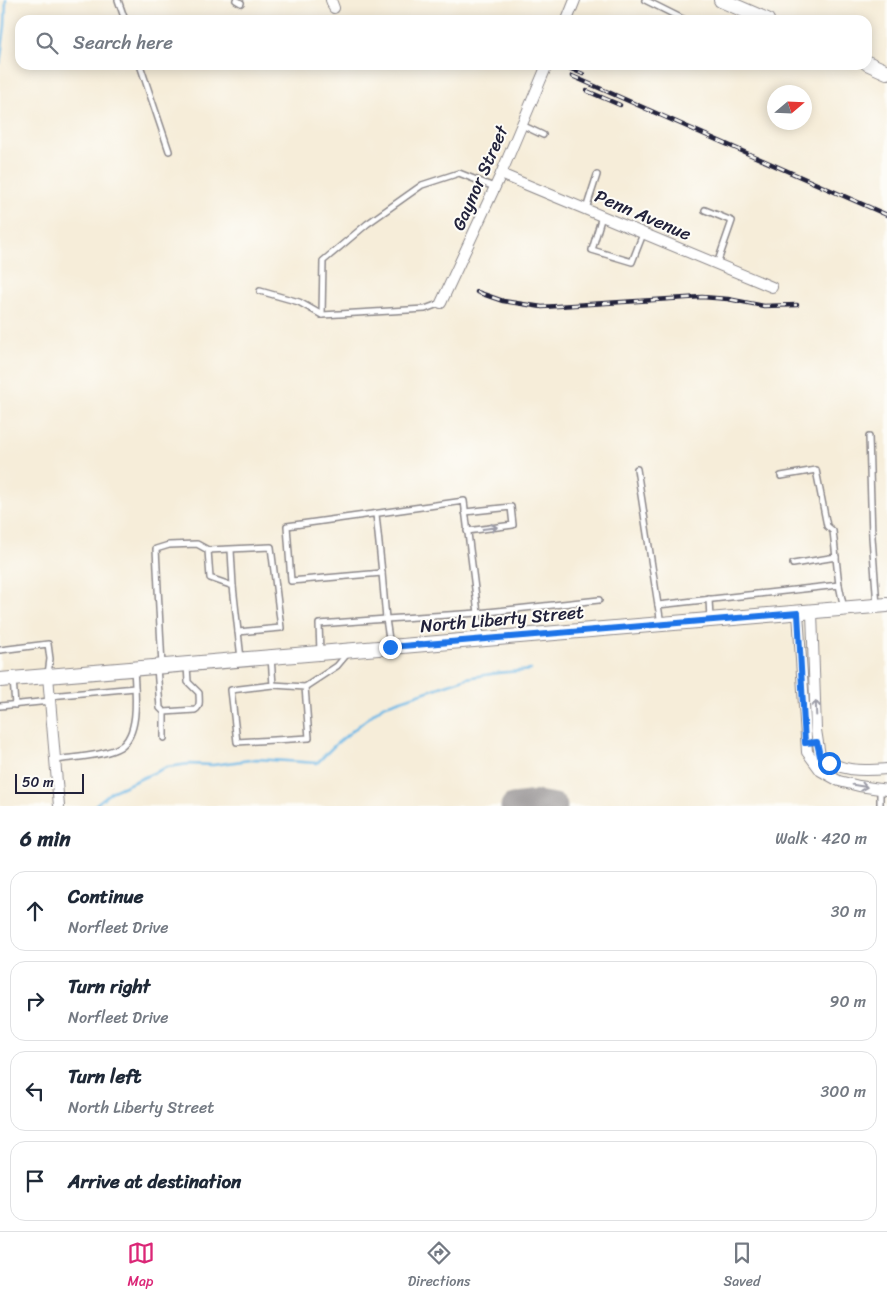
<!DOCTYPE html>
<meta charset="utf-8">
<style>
:root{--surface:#fff;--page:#f2f2f3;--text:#1f2937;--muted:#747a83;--line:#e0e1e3;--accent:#db2777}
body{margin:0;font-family:Sriracha,sans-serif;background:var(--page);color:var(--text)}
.compass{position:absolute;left:767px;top:85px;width:45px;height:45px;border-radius:50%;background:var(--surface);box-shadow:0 2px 12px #0003;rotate:71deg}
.scale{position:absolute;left:15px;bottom:12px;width:69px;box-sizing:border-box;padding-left:5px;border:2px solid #22223b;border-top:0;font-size:14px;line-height:18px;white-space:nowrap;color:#22223b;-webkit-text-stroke:4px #fdfcf7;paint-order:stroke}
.stop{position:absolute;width:15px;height:15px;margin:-11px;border:4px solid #1a73e8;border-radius:50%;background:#fff}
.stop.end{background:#1a73e8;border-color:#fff;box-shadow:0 1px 5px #0008}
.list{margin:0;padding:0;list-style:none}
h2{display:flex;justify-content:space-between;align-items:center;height:65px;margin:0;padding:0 20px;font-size:21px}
h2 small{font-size:16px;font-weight:400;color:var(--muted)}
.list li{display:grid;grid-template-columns:32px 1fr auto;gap:15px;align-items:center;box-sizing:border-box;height:80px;margin:0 10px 10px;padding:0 10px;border:1px solid var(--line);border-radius:15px}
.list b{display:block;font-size:19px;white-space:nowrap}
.list p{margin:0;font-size:16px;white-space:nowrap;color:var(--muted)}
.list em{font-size:16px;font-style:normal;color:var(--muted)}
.icon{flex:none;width:28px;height:28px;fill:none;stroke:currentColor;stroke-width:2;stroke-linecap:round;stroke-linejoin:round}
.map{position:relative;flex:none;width:887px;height:806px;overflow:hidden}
.search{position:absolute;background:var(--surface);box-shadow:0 2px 12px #0003;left:15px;right:15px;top:15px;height:55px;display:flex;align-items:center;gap:12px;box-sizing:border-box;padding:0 18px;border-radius:15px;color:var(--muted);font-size:19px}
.sheet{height:425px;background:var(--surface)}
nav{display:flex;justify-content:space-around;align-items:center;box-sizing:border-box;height:70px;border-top:1px solid var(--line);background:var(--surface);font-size:14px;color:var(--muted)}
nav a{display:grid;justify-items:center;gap:2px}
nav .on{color:var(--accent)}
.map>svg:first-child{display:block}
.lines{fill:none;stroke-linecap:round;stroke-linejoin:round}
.stream{stroke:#6db8e6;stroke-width:2.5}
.taxiway{stroke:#8c888a;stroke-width:25}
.lane-casing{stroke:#8c888a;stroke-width:8}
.street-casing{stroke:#8c888a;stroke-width:12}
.secondary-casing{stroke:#8c888a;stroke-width:16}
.lane{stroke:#fff;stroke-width:5}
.street{stroke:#fff;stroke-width:10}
.secondary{stroke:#fff;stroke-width:14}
.rail-casing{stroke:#22223b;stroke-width:4.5}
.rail{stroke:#fdfcf7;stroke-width:2.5;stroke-dasharray:8;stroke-linecap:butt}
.oneway{stroke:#9c9ca7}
.route{stroke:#1a73e8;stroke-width:6}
.labels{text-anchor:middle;stroke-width:4;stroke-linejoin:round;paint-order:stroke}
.street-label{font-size:18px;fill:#22223b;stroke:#fdfcf7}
</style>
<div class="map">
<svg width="887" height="806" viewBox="0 0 887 806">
<rect width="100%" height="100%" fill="#fdfcf7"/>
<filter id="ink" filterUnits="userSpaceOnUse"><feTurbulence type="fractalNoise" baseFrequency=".02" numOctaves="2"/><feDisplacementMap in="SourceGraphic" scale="10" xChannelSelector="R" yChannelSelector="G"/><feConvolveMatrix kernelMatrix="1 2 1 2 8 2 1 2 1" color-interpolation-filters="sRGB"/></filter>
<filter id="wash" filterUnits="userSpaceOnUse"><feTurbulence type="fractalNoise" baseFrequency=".0096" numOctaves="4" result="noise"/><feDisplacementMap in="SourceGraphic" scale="20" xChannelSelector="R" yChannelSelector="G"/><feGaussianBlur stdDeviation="1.12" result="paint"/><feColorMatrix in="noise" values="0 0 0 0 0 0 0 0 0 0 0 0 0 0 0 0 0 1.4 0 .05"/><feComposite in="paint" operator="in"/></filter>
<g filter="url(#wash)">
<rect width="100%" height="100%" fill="#f6edd9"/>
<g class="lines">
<g class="stream">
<path d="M0,63L5,26L6,0"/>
<path d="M94,806L111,792L167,767L189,764L213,765L257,759L317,763L336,744L383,706L467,678L497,673L531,670"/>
</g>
<path class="taxiway" d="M513,806L537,803L555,806"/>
</g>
</g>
<g filter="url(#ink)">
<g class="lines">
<defs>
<g id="lane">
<path d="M118,0L125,20"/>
<path d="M236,0L241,3"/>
<path d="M645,0L685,20"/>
<path d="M140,65L169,151"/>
<path d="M522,125L543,135"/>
<path d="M586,209L597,175"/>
<path d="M705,210L732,221L717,264"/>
<path d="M602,216L592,250L632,262L643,234"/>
<path d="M260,291L299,302L322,315L425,309L441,303"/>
<path d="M322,315L323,261L367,224L422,185L459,173L494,187"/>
<path d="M869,437L872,537L877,606"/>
<path d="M637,469L658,605"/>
<path d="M781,476L816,470L827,526L833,531L839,585"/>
<path d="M465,512L511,507L513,525L467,531"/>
<path d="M376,514L382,573L291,581L287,526L464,501L478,613L599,600"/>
<path d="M208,550L271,547L281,628L238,632"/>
<path d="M231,550L233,586"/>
<path d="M793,564L836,557"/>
<path d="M382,573L386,619L478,613L481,639"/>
<path d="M709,599L710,619"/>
<path d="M661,624L658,605L839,585L844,609"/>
<path d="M0,650L48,644L50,659L48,674"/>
<path d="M320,652L319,624L386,619L390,646"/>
<path d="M271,657L273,685L305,687L309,738L237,742L231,690L273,685"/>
<path d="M162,666L156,549L169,545L197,544L208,550L210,578L233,586L241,659"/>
<path d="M157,667L160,708L164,712L195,710C201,706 199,700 199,693L188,682L187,665"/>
<path d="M13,679L15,705"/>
<path d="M305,687L337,666L348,653"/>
<path d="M50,696L135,688"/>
<path d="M0,706L50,701"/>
<path d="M164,712V738"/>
<path d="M55,760C74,757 105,756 120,747C141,734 135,690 134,669"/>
<path d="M880,789V806"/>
</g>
<g id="street">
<path d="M331,0L334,8"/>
<path d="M567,20L575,0"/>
<path d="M501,174L772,287"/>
<path d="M441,303L501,174L547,65"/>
<path d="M812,612L816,730L820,756C840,772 862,771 887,769"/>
<path d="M798,613L807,752L821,771L839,781L859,786L887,790"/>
<path d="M48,676L59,806"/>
</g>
<g id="secondary">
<path d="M721,0L767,20"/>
<path d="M867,63L887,72"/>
<path d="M0,680L887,605"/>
</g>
</defs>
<use href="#lane" class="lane-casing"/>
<use href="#street" class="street-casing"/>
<use href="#secondary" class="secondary-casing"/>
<use href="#lane" class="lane"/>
<use href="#street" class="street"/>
<use href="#secondary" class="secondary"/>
<defs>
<g id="rail">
<path d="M564,66L583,74"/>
<path d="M572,76L887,215"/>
<path d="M587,91L620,105"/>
<path d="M477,292L503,301L542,307L702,297L728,299L764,306L797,305"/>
</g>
</defs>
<use href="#rail" class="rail-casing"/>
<use href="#rail" class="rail"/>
</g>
<defs><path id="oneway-shaft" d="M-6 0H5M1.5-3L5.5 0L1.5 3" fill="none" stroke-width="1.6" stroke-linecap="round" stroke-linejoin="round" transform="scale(1.25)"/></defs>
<g class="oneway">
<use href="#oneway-shaft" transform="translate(490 528) rotate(-7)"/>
<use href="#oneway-shaft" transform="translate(816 708) rotate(-92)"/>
<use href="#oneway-shaft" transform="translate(860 786) rotate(10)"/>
</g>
</g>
<g class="lines" filter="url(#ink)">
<path class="route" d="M390,647L798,613L805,743L817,742L820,756L829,763"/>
</g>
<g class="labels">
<g class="street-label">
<text transform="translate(480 178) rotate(-66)" y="6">Gaynor Street</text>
<text transform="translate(643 215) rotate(23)" y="6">Penn Avenue</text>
<text transform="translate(502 619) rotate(-5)" y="6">North Liberty Street</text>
</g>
</g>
</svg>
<svg class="compass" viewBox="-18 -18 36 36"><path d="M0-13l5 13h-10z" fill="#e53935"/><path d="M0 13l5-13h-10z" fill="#747a83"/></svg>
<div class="scale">50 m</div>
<div class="stop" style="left:829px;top:763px"></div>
<div class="stop end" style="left:390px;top:647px"></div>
<div class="search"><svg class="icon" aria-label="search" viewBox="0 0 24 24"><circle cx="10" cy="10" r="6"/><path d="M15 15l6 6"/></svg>Search here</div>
</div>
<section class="sheet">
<h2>6 min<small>Walk · 420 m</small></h2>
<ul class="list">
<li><svg class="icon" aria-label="ahead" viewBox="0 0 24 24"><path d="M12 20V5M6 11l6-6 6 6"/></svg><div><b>Continue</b><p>Norfleet Drive</p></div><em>30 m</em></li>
<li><svg class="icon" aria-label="right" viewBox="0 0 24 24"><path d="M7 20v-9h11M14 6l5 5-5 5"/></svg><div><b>Turn right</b><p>Norfleet Drive</p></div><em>90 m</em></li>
<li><svg class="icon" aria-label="left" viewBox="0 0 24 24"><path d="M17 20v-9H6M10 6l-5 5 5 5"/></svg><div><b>Turn left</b><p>North Liberty Street</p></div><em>300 m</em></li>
<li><svg class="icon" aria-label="arrive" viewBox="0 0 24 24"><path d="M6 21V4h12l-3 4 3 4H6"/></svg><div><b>Arrive at destination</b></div></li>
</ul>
</section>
<nav>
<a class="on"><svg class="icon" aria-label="map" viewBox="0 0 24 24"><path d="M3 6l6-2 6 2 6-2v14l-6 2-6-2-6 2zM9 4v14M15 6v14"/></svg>Map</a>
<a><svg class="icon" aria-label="directions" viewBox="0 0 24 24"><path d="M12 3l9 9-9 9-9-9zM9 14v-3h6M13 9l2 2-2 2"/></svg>Directions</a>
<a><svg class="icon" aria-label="saved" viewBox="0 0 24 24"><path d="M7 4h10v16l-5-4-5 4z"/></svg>Saved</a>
</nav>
